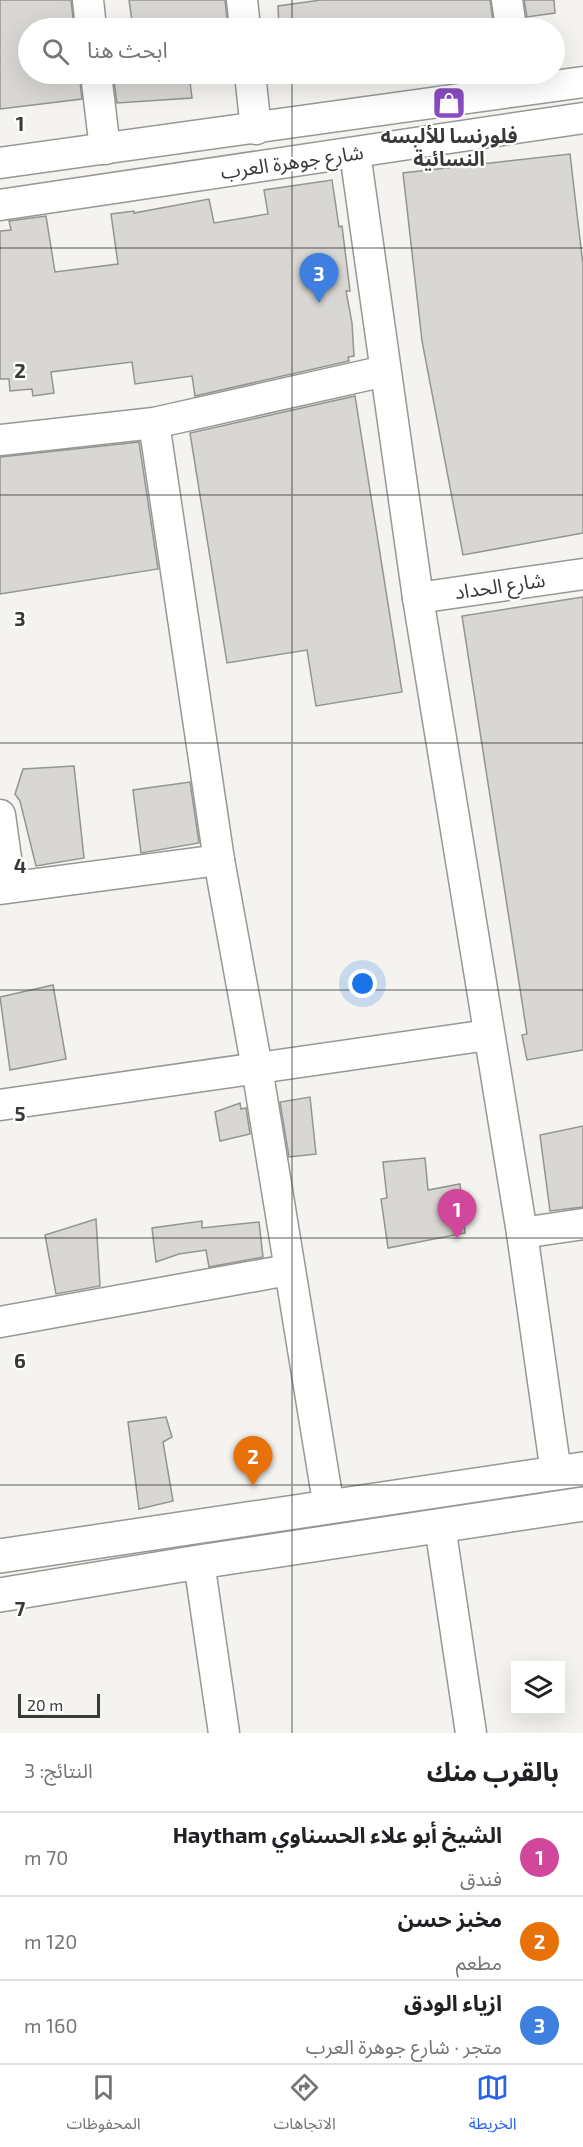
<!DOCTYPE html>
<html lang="ar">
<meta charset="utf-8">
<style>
:root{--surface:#fff;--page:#f6f6f6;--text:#202124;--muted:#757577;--line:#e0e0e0;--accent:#2563eb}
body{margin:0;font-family:"Exo 2","Noto Sans Arabic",sans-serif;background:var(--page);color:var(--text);direction:rtl}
.controls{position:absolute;right:18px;bottom:18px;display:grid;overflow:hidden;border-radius:0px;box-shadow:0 6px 24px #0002}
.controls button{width:54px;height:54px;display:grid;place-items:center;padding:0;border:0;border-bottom:2px solid var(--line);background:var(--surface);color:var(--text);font:30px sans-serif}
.scale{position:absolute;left:18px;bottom:15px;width:82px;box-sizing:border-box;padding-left:6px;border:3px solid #393937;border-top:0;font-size:16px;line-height:21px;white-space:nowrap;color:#393937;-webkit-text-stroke:4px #fff;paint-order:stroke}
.you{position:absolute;left:363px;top:984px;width:21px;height:21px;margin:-15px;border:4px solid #fff;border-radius:50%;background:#1a73e8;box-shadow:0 0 0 9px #1a73e833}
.badge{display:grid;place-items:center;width:39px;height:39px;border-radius:50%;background:var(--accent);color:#fff;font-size:20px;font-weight:700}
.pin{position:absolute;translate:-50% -50px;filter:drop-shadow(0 2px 3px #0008)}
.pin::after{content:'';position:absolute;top:32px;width:21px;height:18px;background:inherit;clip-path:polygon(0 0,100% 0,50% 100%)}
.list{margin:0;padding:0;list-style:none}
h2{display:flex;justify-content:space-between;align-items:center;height:78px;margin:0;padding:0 24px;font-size:26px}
h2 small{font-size:20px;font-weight:400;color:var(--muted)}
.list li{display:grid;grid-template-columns:39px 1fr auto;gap:18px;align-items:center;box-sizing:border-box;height:84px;padding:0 24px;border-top:2px solid var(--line)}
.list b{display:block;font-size:22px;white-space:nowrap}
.list p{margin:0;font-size:20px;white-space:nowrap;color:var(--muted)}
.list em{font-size:20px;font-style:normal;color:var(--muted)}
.icon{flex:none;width:33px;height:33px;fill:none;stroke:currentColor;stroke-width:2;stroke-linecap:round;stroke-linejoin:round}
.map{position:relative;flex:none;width:583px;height:1733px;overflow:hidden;direction:ltr}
.search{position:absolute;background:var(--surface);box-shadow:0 6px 24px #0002;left:18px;right:18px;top:18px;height:66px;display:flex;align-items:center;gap:15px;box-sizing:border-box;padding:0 21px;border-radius:33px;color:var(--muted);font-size:22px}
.sheet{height:330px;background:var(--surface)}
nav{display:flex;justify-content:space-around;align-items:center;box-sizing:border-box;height:84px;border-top:2px solid var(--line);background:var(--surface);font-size:16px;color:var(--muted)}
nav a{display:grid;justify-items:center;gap:3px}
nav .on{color:var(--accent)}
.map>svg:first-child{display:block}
.building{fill:#d8d7d3;stroke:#959491;stroke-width:1.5}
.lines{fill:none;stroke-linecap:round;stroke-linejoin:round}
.street-casing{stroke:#989793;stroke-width:33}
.secondary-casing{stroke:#989793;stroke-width:36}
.street{stroke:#fff;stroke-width:30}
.secondary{stroke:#fff;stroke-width:33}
.grid{fill:none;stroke:#393937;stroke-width:1.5;stroke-opacity:0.55}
.labels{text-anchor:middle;stroke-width:4.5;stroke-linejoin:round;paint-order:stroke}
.poi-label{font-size:20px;font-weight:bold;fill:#393937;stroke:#fff}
.street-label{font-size:20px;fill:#393937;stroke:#fff}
.grid-label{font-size:20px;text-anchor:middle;font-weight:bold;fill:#393937;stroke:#fff;stroke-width:4.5;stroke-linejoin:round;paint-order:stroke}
</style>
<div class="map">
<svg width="583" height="1733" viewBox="0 0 583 1733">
<rect width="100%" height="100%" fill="#f4f3ef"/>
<g class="building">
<path d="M0,0H71L74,28H28V74H79L82,99L0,109Z"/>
<path d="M129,0H225L228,28H133Z"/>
<path d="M321,0H490L494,28H279L278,6Z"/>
<path d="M524,0H554L555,13L527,17Z"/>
<path d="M113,74H189L192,98L117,103Z"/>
<path d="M570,154L583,265V533L463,555L422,341L403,173Z"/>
<path d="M332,180L339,227L342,226L350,291H346L352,323L354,356L348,357L349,361L195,396L192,376L135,384L132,362L51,372L54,393L33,396L32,389L10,391L9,379H0V231L11,230L9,221L46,216L55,272L118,264L111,214L134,211V213L209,199L214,223L268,214L264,190Z"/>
<path d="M355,396L402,692L316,706L307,650L227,663L190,433Z"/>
<path d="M139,442L158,569L0,594V457Z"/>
<path d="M583,597V1050L527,1060L522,1035L527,1034L462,616Z"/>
<path d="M74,766L84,858L36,866L20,801L15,794L23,769Z"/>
<path d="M190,782L199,843L141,853L133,790Z"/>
<path d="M53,985L66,1059L10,1070L0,997Z"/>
<path d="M310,1097L316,1154L289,1157L280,1102Z"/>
<path d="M240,1103L241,1109L246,1108L250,1134L220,1141L215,1112Z"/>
<path d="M583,1126V1207L550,1211L540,1135Z"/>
<path d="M425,1158L428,1190L460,1184L465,1233L388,1248L381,1199L387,1198L383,1162Z"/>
<path d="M96,1219L100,1286L56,1294L45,1235Z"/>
<path d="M202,1221V1228L259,1222L263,1257L209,1267L206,1250L179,1254L156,1262L152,1228Z"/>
<path d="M166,1417L172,1437L163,1442L173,1501L139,1509L128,1422Z"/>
</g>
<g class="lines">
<defs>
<g id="street">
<path d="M88,0L91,28"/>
<path d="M242,0L245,28"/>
<path d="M507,0L511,28"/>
<path d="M96,74L105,149"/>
<path d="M250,74L256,129"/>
<path d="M355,153L418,598L522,1233L556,1473"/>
<path d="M0,163L583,82"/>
<path d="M0,205L583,118"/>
<path d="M154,423L219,860L257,1068L329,1508"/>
<path d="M0,440L154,423L385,371"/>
<path d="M418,598L583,574"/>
<path d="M0,815L10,887"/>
<path d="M0,889L219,860"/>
<path d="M0,1105L488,1035"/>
<path d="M522,1233L583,1224"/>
<path d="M0,1322L288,1270"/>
<path d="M440,1526L471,1733"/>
<path d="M199,1562L224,1733"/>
</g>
<g id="secondary">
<path d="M0,1556L583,1469"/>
<path d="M0,1595L199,1562L583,1504"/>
</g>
</defs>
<use href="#street" class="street-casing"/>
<use href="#secondary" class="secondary-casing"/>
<use href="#street" class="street"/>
<use href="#secondary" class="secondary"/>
</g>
<path class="grid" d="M292,0V28M292,74V1733M0,248H583M0,495H583M0,743H583M0,990H583M0,1238H583M0,1485H583"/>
<defs>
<symbol id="shop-square" viewBox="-11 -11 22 22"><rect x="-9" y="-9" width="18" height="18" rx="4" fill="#884cc3" stroke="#fff"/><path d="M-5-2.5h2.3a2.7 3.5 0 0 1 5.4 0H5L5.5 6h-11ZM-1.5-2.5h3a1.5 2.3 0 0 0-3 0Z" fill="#fff"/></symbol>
</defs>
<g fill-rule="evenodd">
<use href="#shop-square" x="430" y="84" width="38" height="38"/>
</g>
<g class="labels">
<g class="poi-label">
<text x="449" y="143">فلورنسا للألبسه<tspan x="449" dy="23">النسائية</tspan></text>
</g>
<g class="street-label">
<text transform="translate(292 162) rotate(-8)" y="7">شارع جوهرة العرب</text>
<text transform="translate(500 586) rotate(-8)" y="7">شارع الحداد</text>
</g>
</g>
<g class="grid-label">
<text x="20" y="131">1</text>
<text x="20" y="378">2</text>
<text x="20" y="626">3</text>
<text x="20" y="873">4</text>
<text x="20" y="1121">5</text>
<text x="20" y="1368">6</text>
<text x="20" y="1616">7</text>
</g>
</svg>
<div class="controls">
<button><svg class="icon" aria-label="layers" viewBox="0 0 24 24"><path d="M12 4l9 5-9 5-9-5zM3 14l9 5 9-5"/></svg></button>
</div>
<div class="scale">20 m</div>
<div class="you"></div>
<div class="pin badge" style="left:457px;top:1239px;background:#d1479c">1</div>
<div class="pin badge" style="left:253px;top:1486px;background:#e8710a">2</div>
<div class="pin badge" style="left:319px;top:303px;background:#3f7fe0">3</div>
<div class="search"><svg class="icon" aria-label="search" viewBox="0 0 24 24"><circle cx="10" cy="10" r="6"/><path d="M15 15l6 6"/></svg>ابحث هنا</div>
</div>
<section class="sheet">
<h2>بالقرب منك<small>النتائج: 3</small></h2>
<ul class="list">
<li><span class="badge" style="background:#d1479c">1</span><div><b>الشيخ أبو علاء الحسناوي Haytham</b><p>فندق</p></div><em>70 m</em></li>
<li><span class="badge" style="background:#e8710a">2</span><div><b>مخبز حسن</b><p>مطعم</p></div><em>120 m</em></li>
<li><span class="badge" style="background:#3f7fe0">3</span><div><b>ازياء الودق</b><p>متجر · شارع جوهرة العرب</p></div><em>160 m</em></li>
</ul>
</section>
<nav>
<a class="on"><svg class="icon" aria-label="map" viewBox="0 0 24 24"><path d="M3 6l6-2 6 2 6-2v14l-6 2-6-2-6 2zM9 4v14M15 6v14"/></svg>الخريطة</a>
<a><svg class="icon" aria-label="directions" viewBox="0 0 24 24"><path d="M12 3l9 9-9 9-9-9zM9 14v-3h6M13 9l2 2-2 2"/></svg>الاتجاهات</a>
<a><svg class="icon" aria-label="saved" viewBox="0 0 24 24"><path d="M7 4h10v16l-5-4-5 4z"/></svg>المحفوظات</a>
</nav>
